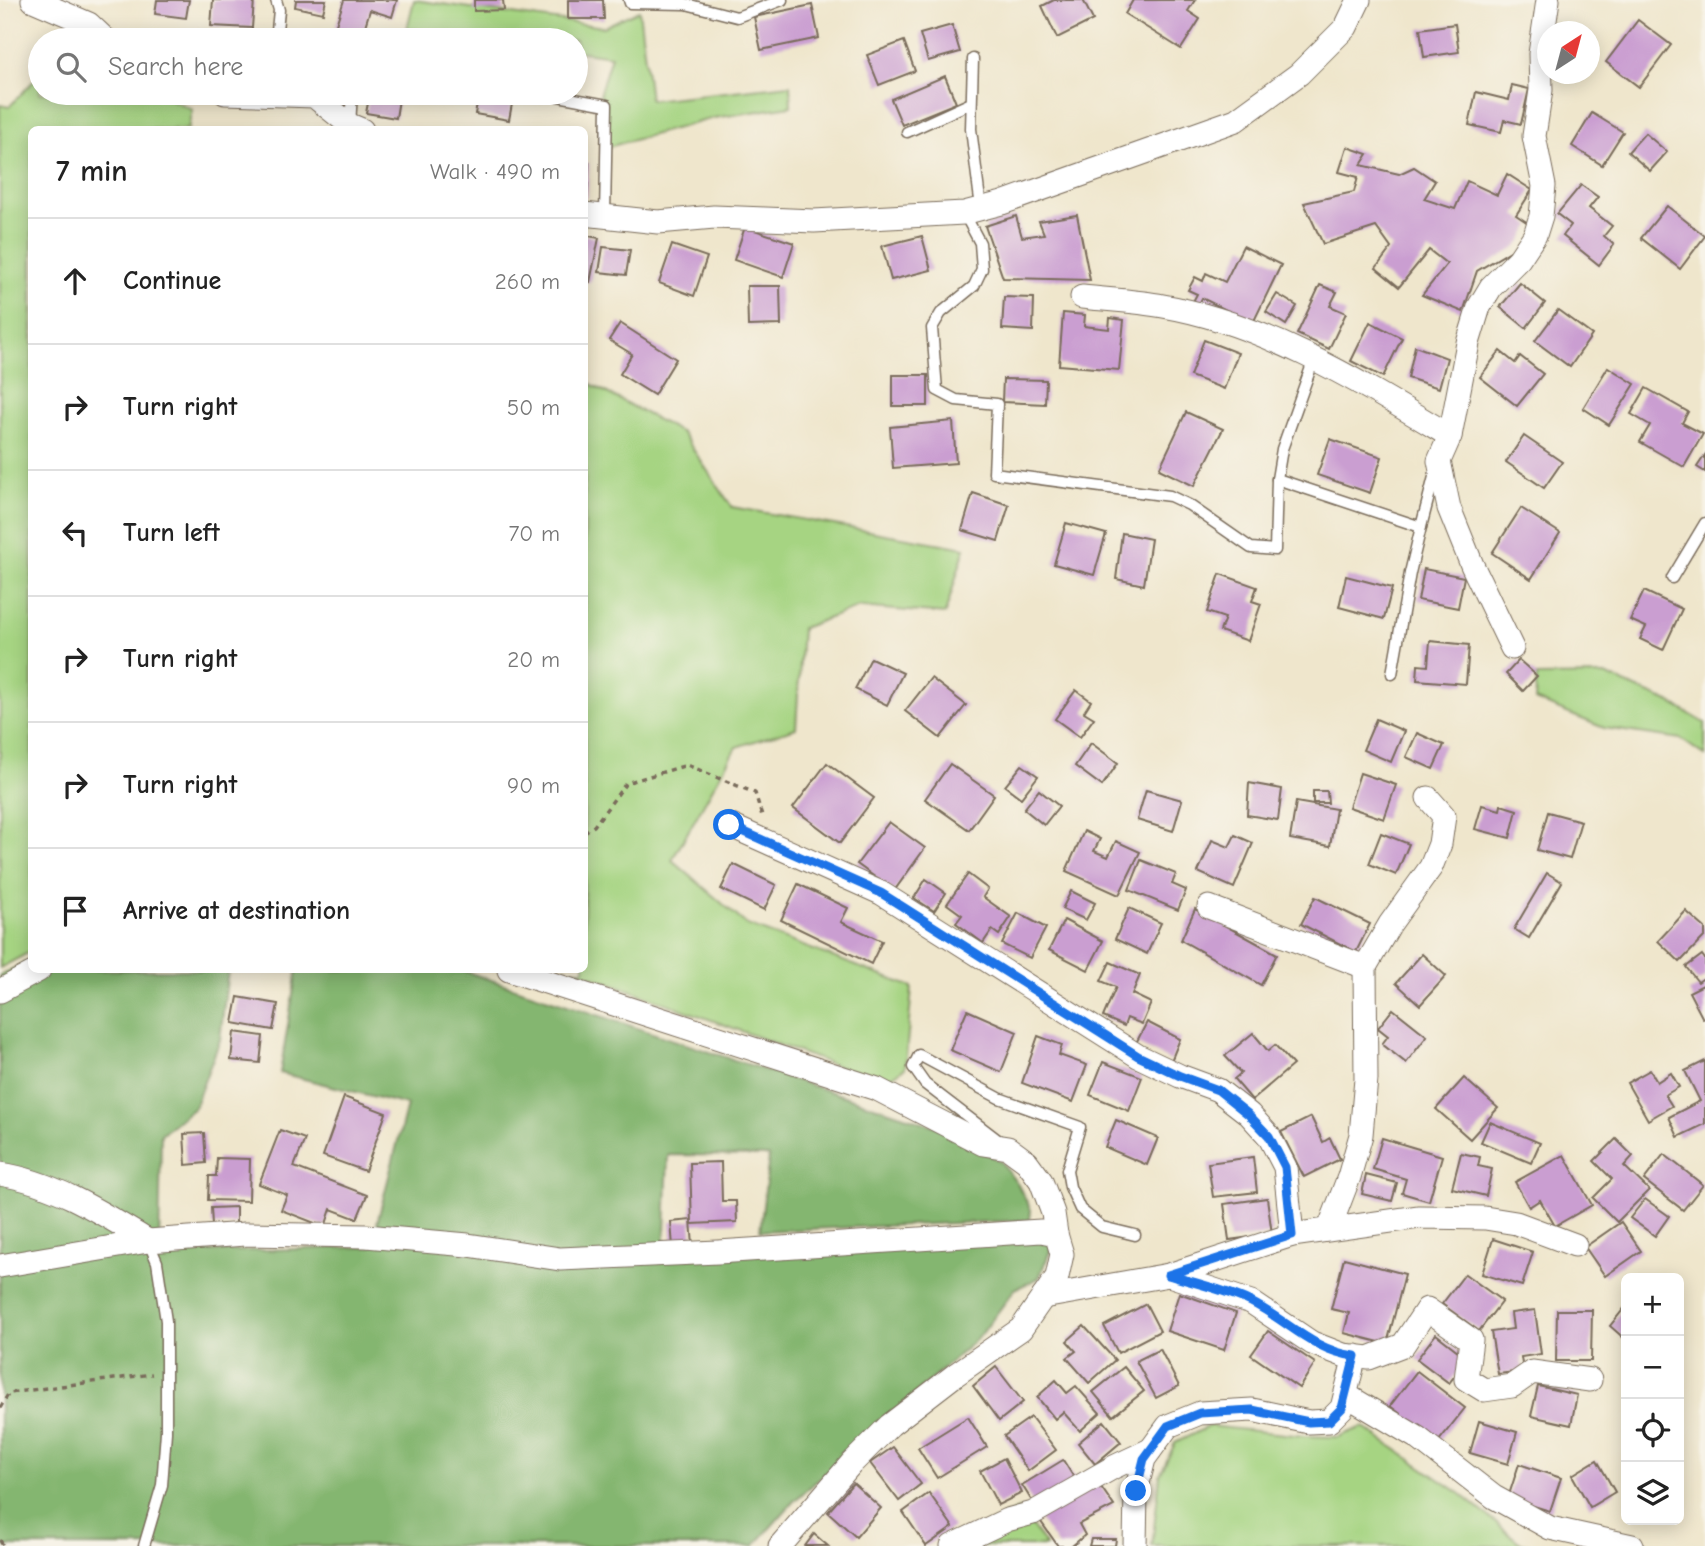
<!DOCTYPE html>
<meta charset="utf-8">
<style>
:root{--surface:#fff;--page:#f2f2f2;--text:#222;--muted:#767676;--line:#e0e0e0}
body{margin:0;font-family:"Comic Neue",sans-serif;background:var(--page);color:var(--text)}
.controls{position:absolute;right:21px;bottom:21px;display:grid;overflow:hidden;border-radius:10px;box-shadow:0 4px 18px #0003}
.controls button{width:63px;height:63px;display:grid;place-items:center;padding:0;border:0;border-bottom:2px solid var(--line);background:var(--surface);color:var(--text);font:35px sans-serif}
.compass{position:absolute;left:1537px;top:21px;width:63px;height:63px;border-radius:50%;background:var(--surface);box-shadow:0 4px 18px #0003;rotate:36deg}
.stop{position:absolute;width:21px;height:21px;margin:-16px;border:5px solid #1a73e8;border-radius:50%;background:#fff}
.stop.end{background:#1a73e8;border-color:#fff;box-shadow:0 2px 7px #0008}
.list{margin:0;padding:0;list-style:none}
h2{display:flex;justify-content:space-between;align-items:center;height:91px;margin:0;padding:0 28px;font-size:30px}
h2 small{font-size:23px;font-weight:400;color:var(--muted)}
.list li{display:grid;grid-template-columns:46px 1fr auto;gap:21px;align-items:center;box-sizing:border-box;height:126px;padding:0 28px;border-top:2px solid var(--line)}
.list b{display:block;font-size:26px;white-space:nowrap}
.list em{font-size:23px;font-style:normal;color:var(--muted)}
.icon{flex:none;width:38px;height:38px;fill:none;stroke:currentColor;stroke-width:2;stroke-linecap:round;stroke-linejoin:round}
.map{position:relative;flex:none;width:1705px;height:1546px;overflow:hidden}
.search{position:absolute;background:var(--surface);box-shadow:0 4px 18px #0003;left:28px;top:28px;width:560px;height:77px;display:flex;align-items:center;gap:18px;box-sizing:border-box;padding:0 24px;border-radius:38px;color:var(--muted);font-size:26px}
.panel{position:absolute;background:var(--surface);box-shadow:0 4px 18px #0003;left:28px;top:126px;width:560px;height:847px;border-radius:10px}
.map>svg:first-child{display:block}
.green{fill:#a6d482;stroke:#707f50;stroke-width:2}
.forest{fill:#84b670;stroke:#607047;stroke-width:2}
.building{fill:#ca9ed1}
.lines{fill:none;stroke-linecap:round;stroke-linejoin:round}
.lane-casing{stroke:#7a6c5b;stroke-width:13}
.street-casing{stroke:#7a6c5b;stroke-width:25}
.path{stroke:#7a6c5b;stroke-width:3.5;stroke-dasharray:5 5;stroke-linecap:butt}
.lane{stroke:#fff;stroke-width:10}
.street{stroke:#fff;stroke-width:23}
.route{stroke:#1a73e8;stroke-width:9}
</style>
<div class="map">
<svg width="1705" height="1546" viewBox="0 0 1705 1546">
<rect width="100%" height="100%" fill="#f7f3e8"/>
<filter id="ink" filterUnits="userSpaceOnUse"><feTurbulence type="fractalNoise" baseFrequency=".0143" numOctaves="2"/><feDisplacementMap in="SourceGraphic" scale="14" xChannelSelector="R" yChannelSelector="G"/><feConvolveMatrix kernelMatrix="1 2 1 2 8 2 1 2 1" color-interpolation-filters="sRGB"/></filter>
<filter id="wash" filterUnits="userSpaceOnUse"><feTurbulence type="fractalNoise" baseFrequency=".00686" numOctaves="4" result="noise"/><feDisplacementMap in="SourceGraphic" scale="28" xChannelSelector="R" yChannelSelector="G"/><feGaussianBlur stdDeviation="1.57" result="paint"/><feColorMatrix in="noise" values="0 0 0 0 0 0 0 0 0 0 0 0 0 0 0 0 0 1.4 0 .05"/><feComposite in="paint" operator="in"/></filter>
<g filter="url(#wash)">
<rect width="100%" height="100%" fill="#efe6cc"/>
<g class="green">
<path d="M414,0L604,27L639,10L650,100L790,85L791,106L714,118L608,147L600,92L611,56L576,51V40H494L407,29Z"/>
<path d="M40,74V93H157L192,109L188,129L32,130V951L0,968V105L9,107Z"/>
<path d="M585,381L682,433L732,507L965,548L945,614L859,607L802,628L796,728L736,747L672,860L747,925L912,987L905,1068L883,1083L575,970H584Z"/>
<path d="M1605,675L1669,702L1705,723V756L1681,739L1604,728L1535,700L1537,676Z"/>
<path d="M1209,1426L1304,1436L1338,1437L1363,1427L1461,1494L1519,1542L1534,1546H1152L1160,1475L1175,1443Z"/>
<path d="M1019,1509L1046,1546H947Z"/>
</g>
<path class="forest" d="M31,959L32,970H228L220,1040L194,1108L161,1134L159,1253L371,1247L407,1105L280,1073L297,970H461L953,1132L1001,1162L1018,1185L1031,1210L1030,1220L760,1231L769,1156L668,1155L664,1258L1046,1233L1051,1249L1039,1278L1015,1289L980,1336L793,1502L754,1546H0V975Z"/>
<g id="blocks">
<g class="building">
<path d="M157,0H189L186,18L155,14Z"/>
<path d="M213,0H254L252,28L211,26Z"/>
<path d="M296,0H326L323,13L295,7Z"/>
<path d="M344,0H397L392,17L370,10L362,36L335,28Z"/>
<path d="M474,0H503L504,10L474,11Z"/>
<path d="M568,0H603L604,19H568Z"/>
<path d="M1054,0H1083L1093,20L1057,38L1042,6Z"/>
<path d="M1133,0H1195L1188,11L1200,19L1181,49L1125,14Z"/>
<path d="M812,5L819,38L761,50L754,17Z"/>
<path d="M1638,20L1671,45L1639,87L1606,62Z"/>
<path d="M1455,24L1459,52L1424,57L1420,29Z"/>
<path d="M952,25L960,52L928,61L920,34Z"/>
<path d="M904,41L915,71L879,85L867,55Z"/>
<path d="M945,76L956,103L902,125L891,99Z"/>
<path d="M1512,85L1529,89L1521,124L1504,120L1501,132L1469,125L1476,92L1509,100Z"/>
<path d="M370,93H400L396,118L366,113Z"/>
<path d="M479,93H514L509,120L475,114Z"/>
<path d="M1592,113L1623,132L1602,165L1572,146Z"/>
<path d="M1645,133L1667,152L1650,171L1628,152Z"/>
<path d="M1347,147L1368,154L1361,165L1399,174L1414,167L1435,181L1424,199L1455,209L1467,181L1497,195L1507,174L1532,190L1516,215L1531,225L1517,247L1477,271L1463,312L1422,295L1447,264L1429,250L1399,287L1376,268L1391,248L1376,227L1323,244L1304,203L1354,192L1358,177L1339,172Z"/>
<path d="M584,163H589L587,198H584Z"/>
<path d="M1581,185L1598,197L1589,208L1612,226L1604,236L1614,245L1599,265L1563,236L1571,225L1557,214Z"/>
<path d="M1667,206L1705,236L1680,269L1641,238Z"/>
<path d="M1077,215L1090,280L1003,278L985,226L1016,216L1022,237L1044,234L1039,221Z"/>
<path d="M745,227L794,243L783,277L734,260Z"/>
<path d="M584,235L599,238L590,282L584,281Z"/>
<path d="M922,236L931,270L891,280L882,246Z"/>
<path d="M672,245L707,257L694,296L659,283Z"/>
<path d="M1243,246L1281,265L1253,323L1202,298L1195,312L1189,309L1197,294L1188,290L1195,277L1203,281L1206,273L1225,282Z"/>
<path d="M603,247L630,250L626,275L599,272Z"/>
<path d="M1520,283L1545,303L1526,328L1500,307Z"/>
<path d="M1320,285L1337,292L1330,306L1346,313L1329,349L1297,334Z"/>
<path d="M747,286H780L781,325L748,326Z"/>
<path d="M1277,294L1297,306L1286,325L1266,312Z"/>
<path d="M1004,297L1034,298L1033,331L1002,329Z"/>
<path d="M1558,310L1592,335L1570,367L1535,341Z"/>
<path d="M1063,313L1085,315L1084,326L1109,329L1110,318L1124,320L1119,370L1059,365Z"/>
<path d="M1370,322L1402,338L1383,377L1351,361Z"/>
<path d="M620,323L676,359L654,395L620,374L632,354L609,340Z"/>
<path d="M1204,340L1238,353L1224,389L1190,376Z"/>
<path d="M1415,346L1447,358L1439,388L1408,378Z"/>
<path d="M1500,351L1515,363L1520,356L1543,374L1517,406L1480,377Z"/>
<path d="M1608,367L1635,384L1609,425L1583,408Z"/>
<rect x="893" y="375" width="35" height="31"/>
<path d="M1003,379L1046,380L1045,404L1002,402Z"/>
<path d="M1646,388L1688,412L1682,423L1703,434L1684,467L1640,442L1650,425L1631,414Z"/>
<path d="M1186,412L1223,429L1194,486L1159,469Z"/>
<path d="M953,421L956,463L893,468L890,427Z"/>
<path d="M1524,436L1562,462L1544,488L1506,462Z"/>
<path d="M1330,439L1382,457L1370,493L1317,475Z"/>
<path d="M1705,455V472L1697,467Z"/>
<path d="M973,493L1009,505L998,541L962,530Z"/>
<path d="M1521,508L1560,533L1531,579L1492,553Z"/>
<path d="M1066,523L1106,534L1094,575L1054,564Z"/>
<path d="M1122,533L1151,539L1144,585L1116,579Z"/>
<path d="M1424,569L1464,577L1458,608L1418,600Z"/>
<path d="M1220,574L1257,587L1252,601L1261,604L1248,641L1220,631L1225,618L1207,612Z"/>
<path d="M1346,576L1392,588L1384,619L1339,607Z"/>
<path d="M1644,591L1682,609L1663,650L1640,639L1646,627L1630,620Z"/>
<path d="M1430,641L1469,645L1466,684L1417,680L1418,665L1428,666Z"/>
<path d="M871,658L903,673L887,705L855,689Z"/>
<path d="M1519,660L1537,676L1523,691L1506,674Z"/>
<path d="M931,678L966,705L940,738L905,711Z"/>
<path d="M1076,690L1091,701L1084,712L1094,718L1080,737L1055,719Z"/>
<path d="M1376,719L1404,731L1391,762L1363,750Z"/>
<path d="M1417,733L1444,745L1433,769L1406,757Z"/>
<path d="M1091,743L1118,763L1102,786L1075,766Z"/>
<path d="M827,763L874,798L840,843L793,808Z"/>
<path d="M950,764L994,795L969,830L925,799Z"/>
<path d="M1022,765L1038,776L1021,798L1005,786Z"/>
<path d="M1360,773L1396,785L1384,819L1349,807Z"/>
<path d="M1249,783L1282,789L1278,820L1247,815Z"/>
<path d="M1039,790L1059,806L1044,825L1024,809Z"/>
<path d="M1146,790L1182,800L1173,831L1137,820Z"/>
<path d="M1313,791H1327L1328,803H1313Z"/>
<path d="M1296,802L1336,809L1330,846L1290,839Z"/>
<path d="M1482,805L1500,810L1501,805L1517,810L1510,838L1475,829Z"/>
<path d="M1548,812L1581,821L1570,859L1537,850Z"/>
<path d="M889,822L925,848L894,891L857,864Z"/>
<path d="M1084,831L1100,839L1094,851L1108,857L1116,841L1140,852L1119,895L1066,871Z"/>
<path d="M1381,833L1409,844L1396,875L1369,864Z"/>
<path d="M1235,835L1253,843L1234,888L1198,872L1212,840L1229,847Z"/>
<path d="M1141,860L1176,874L1172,884L1186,890L1178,910L1129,890Z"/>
<path d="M733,864L776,885L764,910L721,889Z"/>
<path d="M1547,873L1562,882L1529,938L1514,929Z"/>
<path d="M968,874L988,889L983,897L1011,917L999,935L992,930L983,943L956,923L962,915L947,904Z"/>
<path d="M926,879L946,893L934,911L914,898Z"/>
<path d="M798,884L848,908L841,922L882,941L871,964L781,920Z"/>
<path d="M1071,891L1095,903L1086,920L1062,909Z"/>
<path d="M1315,897L1370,924L1356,952L1301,924Z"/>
<path d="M1129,908L1161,923L1147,954L1115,939Z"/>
<path d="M1195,909L1277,954L1261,985L1181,940Z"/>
<path d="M1686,911L1705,928V936L1680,962L1658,941Z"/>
<path d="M1018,913L1046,928L1030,958L1002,944Z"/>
<path d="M1064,920L1103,941L1088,970L1049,950Z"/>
<path d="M1422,954L1446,976L1420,1005L1396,983Z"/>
<path d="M1702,955L1705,959V977L1698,982L1686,967Z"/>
<path d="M1110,962L1140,975L1132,994L1151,1003L1142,1024L1127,1018L1124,1026L1103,1017L1116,987L1101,981Z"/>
<path d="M1705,984V1018L1703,1019L1689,992Z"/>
<path d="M238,997L278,1004L273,1030L233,1023Z"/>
<path d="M1393,1009L1427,1036L1406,1063L1382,1044L1388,1036L1378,1028Z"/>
<path d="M967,1010L1017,1032L1001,1072L950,1050Z"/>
<path d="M1147,1022L1180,1039L1171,1061L1136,1043Z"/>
<path d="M234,1032L263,1036L260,1063L231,1060Z"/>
<path d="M1253,1033L1268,1051L1275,1045L1293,1065L1252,1100L1234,1079L1241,1073L1225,1056Z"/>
<path d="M1038,1036L1062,1045L1059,1055L1087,1065L1073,1102L1022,1083Z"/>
<path d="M1705,1061V1124L1678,1137L1669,1117L1700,1101L1685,1071Z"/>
<path d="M1103,1062L1142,1077L1129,1111L1090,1095Z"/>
<path d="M1650,1070L1657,1082L1671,1073L1679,1087L1665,1095L1672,1106L1648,1120L1627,1083Z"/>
<path d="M1464,1078L1498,1108L1470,1139L1436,1109Z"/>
<path d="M344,1097L386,1113L365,1171L323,1156Z"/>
<path d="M1311,1117L1323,1142L1330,1138L1340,1159L1304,1177L1281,1132Z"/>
<path d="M1116,1120L1158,1138L1147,1165L1105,1147Z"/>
<path d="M1490,1122L1540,1143L1531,1163L1481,1142Z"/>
<path d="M280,1130L305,1139L294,1167L367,1195L357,1219L331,1209L325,1227L281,1210L287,1195L259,1184Z"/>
<path d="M204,1133L206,1163L186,1165L184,1134Z"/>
<path d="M1382,1138L1442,1156L1429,1201L1402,1193L1406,1179L1373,1169Z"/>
<path d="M1616,1139L1633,1156L1624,1166L1649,1190L1617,1222L1593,1198L1612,1179L1594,1161Z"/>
<path d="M1461,1153L1480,1157L1478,1166L1492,1169L1486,1196L1452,1188Z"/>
<path d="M1664,1154L1703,1185L1683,1210L1644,1180Z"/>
<path d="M1564,1155L1592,1205L1555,1226L1540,1200L1529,1207L1515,1182Z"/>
<path d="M1253,1157L1257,1192L1213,1197L1208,1163Z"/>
<path d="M217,1158L250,1159L249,1201L208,1200L209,1176H216Z"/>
<path d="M721,1162L722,1201H736L737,1222L692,1224L690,1163Z"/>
<path d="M1366,1175L1397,1183L1392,1201L1362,1194Z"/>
<path d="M1267,1198L1272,1234L1229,1240L1224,1204Z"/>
<path d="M1645,1199L1669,1216L1655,1236L1630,1218Z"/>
<path d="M236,1207V1224L212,1225L211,1208Z"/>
<path d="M691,1220L693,1246L673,1247L671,1222Z"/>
<path d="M1621,1222L1641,1251L1605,1276L1585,1247Z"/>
<path d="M1493,1239L1533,1252L1522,1286L1482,1274Z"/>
<path d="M1344,1258L1405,1274L1387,1344L1344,1333L1349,1313L1331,1309Z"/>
<path d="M1465,1274L1502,1301L1479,1331L1442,1304Z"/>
<path d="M1179,1293L1236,1313L1224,1350L1167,1331Z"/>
<path d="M1146,1304L1160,1331L1118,1353L1104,1326Z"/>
<path d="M1626,1306V1340L1610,1326Z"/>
<path d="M1535,1310L1541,1354L1521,1357L1523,1371L1498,1374L1491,1332L1513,1329L1511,1313Z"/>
<path d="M1557,1310H1592L1591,1361H1556Z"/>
<path d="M1084,1326L1115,1360L1089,1383L1067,1358L1076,1351L1067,1341Z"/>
<path d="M1268,1331L1315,1363L1299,1388L1251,1355Z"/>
<path d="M1436,1334L1468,1359L1449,1383L1417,1359Z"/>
<path d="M1160,1349L1179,1386L1156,1398L1136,1361Z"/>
<path d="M996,1367L1023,1402L999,1421L973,1386Z"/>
<path d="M1124,1367L1144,1391L1113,1416L1093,1392Z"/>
<path d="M1417,1371L1465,1408L1438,1442L1390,1406Z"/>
<path d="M1056,1380L1067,1393L1076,1386L1100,1413L1080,1431L1063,1412L1055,1419L1037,1397Z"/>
<path d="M1538,1386L1577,1395L1571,1425L1531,1416Z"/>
<path d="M968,1417L987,1447L937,1478L918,1448Z"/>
<path d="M1031,1417L1056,1450L1028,1471L1004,1436Z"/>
<path d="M1104,1421L1121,1442L1095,1464L1078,1443Z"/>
<path d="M1479,1421L1517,1432L1508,1464L1470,1453Z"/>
<path d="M893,1447L921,1484L899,1501L870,1463Z"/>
<path d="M1004,1458L1022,1493L998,1505L980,1471Z"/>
<path d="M1063,1460L1078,1484L1035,1506L1022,1485Z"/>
<path d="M1597,1460L1615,1492L1590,1507L1572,1475Z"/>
<path d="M1519,1464L1561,1478L1550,1511L1508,1498Z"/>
<path d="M853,1483L881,1508L856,1537L828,1512Z"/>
<path d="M1099,1484L1114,1506L1079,1524L1085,1535L1072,1546H1058L1039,1519Z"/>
<path d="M929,1493L953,1527L926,1546L903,1512Z"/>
<path d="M814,1534L828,1546H805Z"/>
<path d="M1091,1539H1116L1115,1546H1089Z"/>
</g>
</g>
</g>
<g filter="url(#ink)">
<use href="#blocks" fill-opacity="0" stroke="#7a6c5b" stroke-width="2"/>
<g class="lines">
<defs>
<g id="lane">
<path d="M276,0L279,10L276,40"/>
<path d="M629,0L630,3L686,4L737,17L782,0"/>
<path d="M973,59L971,129L981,208"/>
<path d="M542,93L607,105L605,216"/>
<path d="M350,125L352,93"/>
<path d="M907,132L971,103"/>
<path d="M964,213L980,243L982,269L974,286L941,313L932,328L937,390L956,400L997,404L994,473L1170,496L1189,505L1251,548L1275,550L1277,479L1282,449L1314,359"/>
<path d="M1277,479L1421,527L1435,473"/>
<path d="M1672,578L1705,523"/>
<path d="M1392,674L1410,573L1421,527"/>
<path d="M998,1140L925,1084L913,1067L919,1055L999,1098L1080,1127L1067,1170L1070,1187L1080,1209L1102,1227L1135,1235"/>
<path d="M144,1546L162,1485L166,1432V1321L157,1262L148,1241"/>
</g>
<g id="street">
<path d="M33,0L89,24L106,40"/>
<path d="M225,93L314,96L350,125L362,130"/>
<path d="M584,214L658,222L714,217L814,221L964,213L1002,203L1236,120L1299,74L1346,27L1359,0"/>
<path d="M1082,297C1109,300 1136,301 1163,306C1265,323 1363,384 1450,436"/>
<path d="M1512,648L1472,565L1449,508L1439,461L1450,436L1468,343L1479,307L1491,287L1519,259L1535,235L1541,216L1544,186L1534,136L1541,90L1540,54L1548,0"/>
<path d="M729,825L881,893L1138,1056L1180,1076L1218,1090L1249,1114L1269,1136L1285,1167L1292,1235"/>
<path d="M1209,907L1365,967"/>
<path d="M509,970L877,1089L983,1144L1008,1148L1027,1162L1041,1181L1053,1213L1056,1234"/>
<path d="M0,991L39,970"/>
<path d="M0,1174C54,1182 102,1213 148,1241"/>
<path d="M1329,1229L1349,1177L1361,1135L1366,1079L1365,967L1390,924L1431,867L1440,844L1444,816L1428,798"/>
<path d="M0,1266L148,1241L245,1234L366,1236L468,1245L560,1259L718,1252L1041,1231L1056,1234L1062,1254L1057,1277L1021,1329L955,1375L890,1425L851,1464L780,1546"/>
<path d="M1169,1275L1251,1302L1312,1343L1343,1355L1369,1358L1403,1345L1427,1309L1471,1340L1466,1379L1484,1390L1512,1386L1532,1372L1590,1380"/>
<path d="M1043,1297L1169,1275L1292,1235L1419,1217L1485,1218L1516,1223L1575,1245"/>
<path d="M1346,1395L1418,1438L1494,1497L1550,1528L1632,1546"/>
<path d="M952,1546L1007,1520L1033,1513L1114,1467L1150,1450"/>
<path d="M1135,1546L1136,1491L1144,1459L1168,1426L1200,1413L1252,1410L1309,1422L1329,1421L1342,1408L1355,1356"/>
</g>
</defs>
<use href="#lane" class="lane-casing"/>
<use href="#street" class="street-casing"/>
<g class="path">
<path d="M584,832L594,826L626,783L687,765L755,793L763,819"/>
<path d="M0,1408L9,1393L152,1374"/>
<path d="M0,1540L3,1546"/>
</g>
<use href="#lane" class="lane"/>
<use href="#street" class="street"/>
</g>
</g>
<g class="lines" filter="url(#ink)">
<path class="route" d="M729,825L881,893L1138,1056L1180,1076L1218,1090L1248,1114L1269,1136L1285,1167L1292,1235L1168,1275C1195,1283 1226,1290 1251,1302C1287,1320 1313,1351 1355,1356L1342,1408L1329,1421L1309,1422L1252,1410L1200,1413L1168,1426L1144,1459L1136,1491"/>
</g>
</svg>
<div class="controls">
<button>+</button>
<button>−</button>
<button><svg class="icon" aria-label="locate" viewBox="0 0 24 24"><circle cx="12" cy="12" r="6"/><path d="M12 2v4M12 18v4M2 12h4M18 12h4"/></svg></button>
<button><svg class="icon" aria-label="layers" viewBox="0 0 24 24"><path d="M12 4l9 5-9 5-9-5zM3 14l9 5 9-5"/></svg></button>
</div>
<svg class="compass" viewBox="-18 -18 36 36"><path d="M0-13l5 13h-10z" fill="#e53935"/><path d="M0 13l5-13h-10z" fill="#767676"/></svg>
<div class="stop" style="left:729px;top:825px"></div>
<div class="stop end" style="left:1136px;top:1491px"></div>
<div class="search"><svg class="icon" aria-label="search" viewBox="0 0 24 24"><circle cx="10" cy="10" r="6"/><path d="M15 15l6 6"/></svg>Search here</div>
<section class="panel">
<h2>7 min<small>Walk · 490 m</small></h2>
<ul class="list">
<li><svg class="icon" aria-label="ahead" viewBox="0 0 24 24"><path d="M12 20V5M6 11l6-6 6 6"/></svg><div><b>Continue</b></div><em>260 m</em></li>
<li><svg class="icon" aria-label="right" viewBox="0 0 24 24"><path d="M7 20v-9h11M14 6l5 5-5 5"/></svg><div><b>Turn right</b></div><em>50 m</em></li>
<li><svg class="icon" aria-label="left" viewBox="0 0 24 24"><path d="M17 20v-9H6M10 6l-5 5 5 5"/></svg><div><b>Turn left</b></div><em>70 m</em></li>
<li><svg class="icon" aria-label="right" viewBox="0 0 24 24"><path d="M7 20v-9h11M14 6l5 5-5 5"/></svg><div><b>Turn right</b></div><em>20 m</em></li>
<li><svg class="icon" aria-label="right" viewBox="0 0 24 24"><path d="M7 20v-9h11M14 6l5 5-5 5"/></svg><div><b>Turn right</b></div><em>90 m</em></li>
<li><svg class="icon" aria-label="arrive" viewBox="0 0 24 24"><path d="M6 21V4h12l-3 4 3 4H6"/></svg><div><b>Arrive at destination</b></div></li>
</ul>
</section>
</div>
